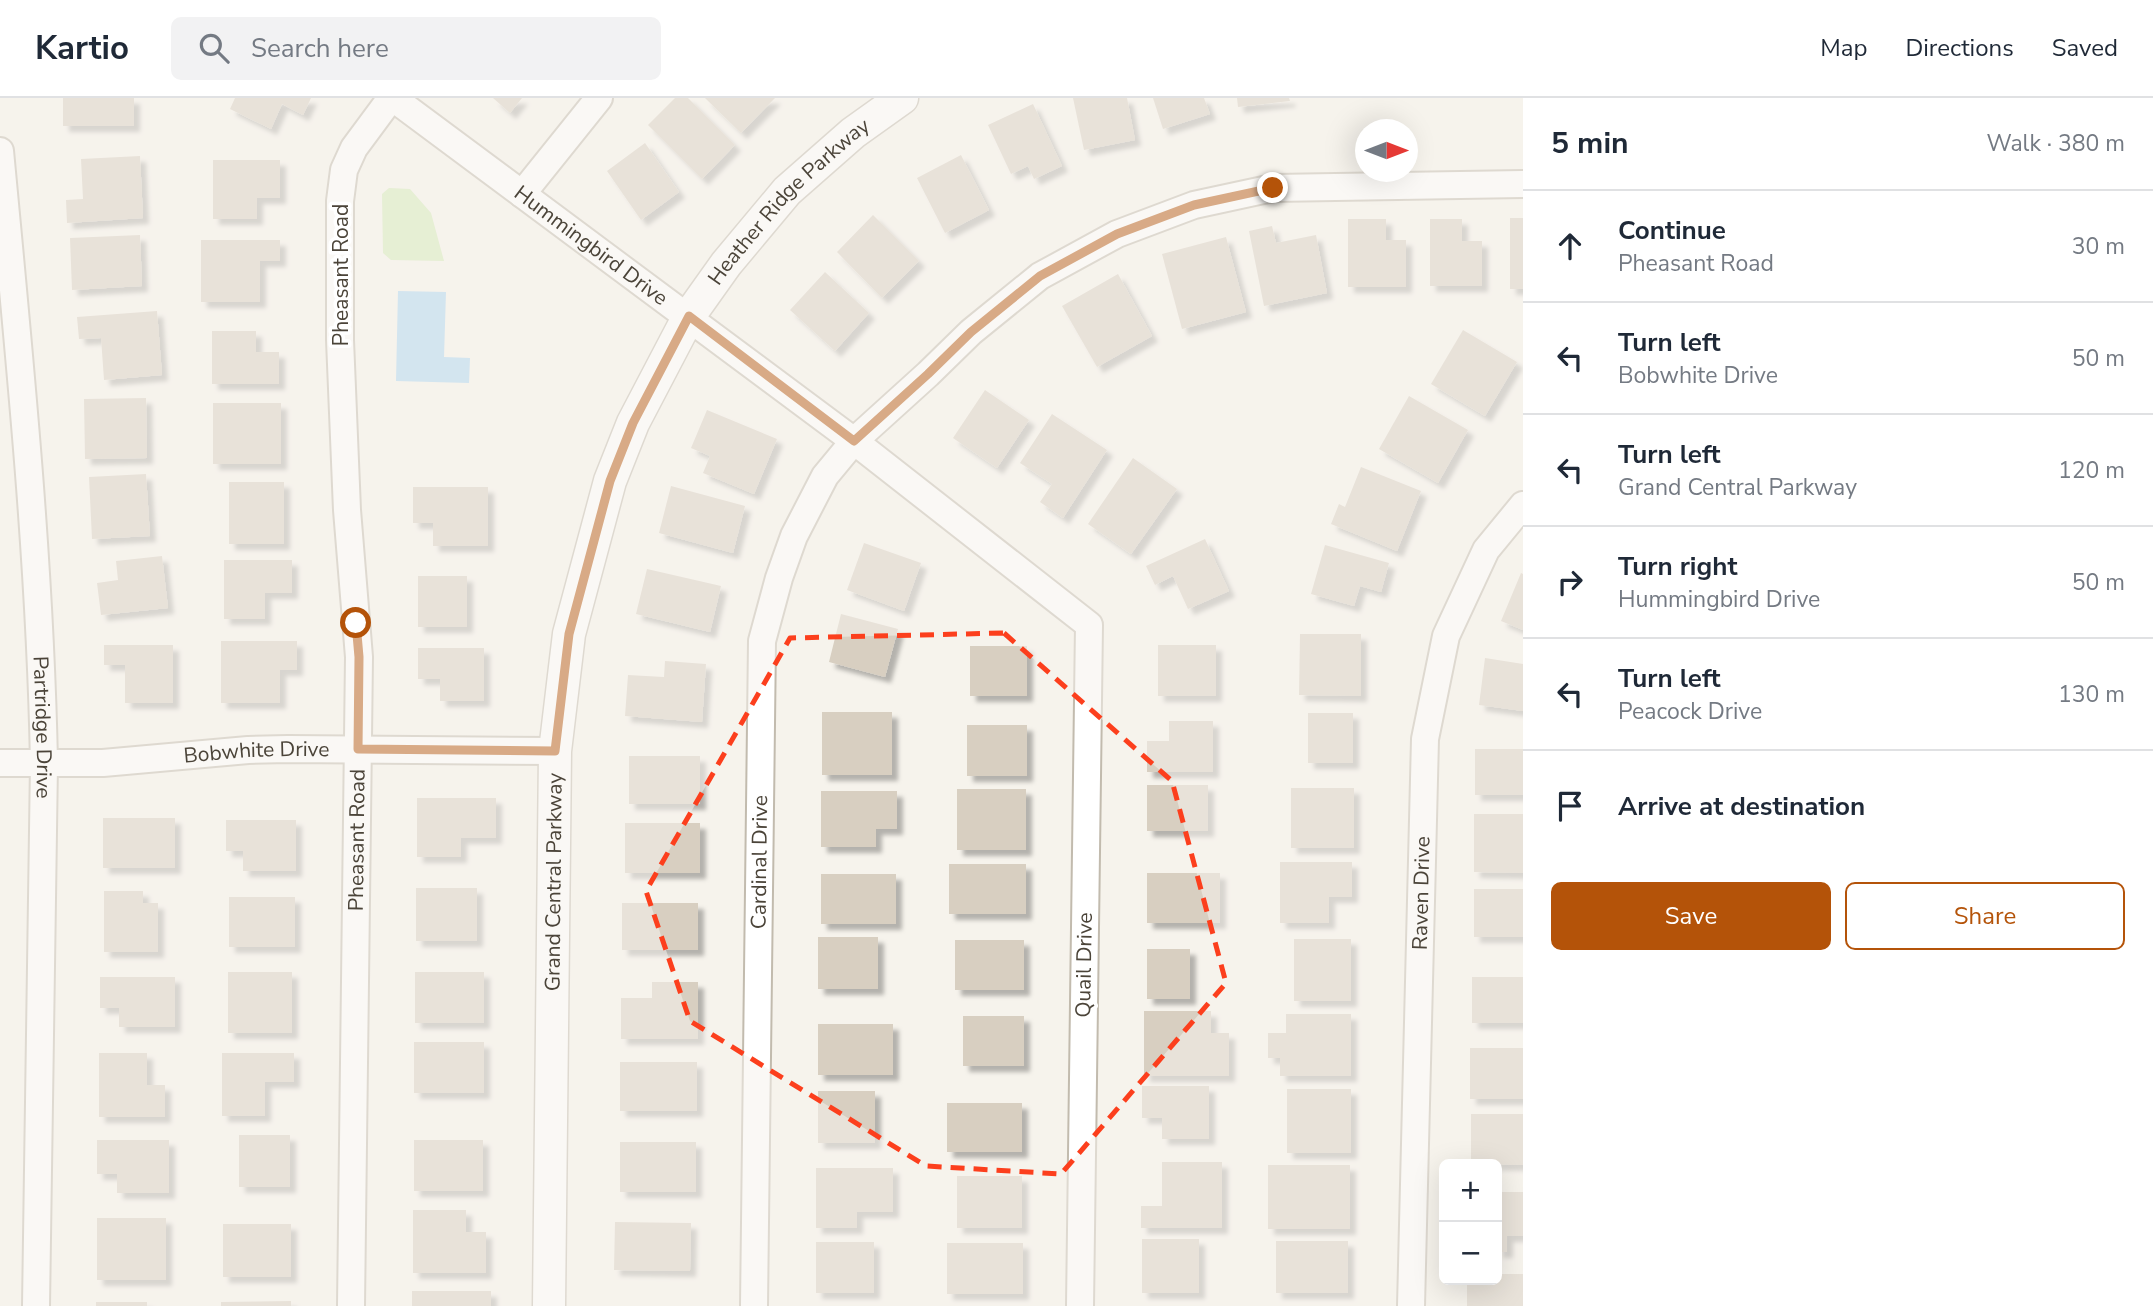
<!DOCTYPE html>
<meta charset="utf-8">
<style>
:root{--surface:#fff;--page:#f2f2f3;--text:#1f2937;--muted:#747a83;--line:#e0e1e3;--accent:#b45309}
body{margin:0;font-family:"Nunito Sans",sans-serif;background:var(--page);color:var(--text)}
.controls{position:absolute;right:21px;bottom:21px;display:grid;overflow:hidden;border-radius:10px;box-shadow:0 7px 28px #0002}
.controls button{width:63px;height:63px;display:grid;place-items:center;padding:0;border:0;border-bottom:2px solid var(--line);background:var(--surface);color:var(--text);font:35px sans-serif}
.compass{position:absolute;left:1355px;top:21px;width:63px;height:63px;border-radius:50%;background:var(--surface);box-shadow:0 7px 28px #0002;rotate:90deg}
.stop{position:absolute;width:21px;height:21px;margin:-16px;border:5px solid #b45309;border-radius:50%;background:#fff}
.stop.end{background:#b45309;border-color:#fff;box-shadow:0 2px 7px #0008}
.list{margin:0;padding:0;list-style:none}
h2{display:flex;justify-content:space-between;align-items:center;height:91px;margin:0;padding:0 28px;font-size:30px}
h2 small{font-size:23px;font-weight:400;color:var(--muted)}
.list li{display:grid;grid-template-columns:46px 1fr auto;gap:21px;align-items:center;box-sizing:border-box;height:112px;padding:0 28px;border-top:2px solid var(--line)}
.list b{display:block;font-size:26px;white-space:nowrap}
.list p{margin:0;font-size:23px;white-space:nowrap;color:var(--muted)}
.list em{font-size:23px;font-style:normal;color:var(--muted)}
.actions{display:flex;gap:14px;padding:21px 28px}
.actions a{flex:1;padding:16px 0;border:2px solid var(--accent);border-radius:10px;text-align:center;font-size:24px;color:var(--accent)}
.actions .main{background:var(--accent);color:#fff}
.icon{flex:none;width:38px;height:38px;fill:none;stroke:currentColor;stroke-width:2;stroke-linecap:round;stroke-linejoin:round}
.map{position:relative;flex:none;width:1523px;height:1208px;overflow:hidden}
header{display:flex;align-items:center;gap:42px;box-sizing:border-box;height:98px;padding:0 35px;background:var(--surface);border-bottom:2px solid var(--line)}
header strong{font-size:33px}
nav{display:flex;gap:38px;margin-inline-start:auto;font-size:24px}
.search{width:490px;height:63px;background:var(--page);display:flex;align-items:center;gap:18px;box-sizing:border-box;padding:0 24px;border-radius:10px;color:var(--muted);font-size:26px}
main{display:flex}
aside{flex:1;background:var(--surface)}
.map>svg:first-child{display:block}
.green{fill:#d2eab5}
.water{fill:#a9d4f2}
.building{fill:#d8cfc1;filter:url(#shadow)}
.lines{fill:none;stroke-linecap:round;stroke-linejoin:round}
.minor-casing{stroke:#c2bbae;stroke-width:30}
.tertiary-casing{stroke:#c2bbae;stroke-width:35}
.minor{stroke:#fff;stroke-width:26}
.tertiary{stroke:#fff;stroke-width:32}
.route{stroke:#b45309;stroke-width:9}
.marked{fill:none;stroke:#fc3f1d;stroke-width:5;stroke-dasharray:14 9;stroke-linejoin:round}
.labels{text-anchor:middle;stroke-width:7;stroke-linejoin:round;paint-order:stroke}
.street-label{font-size:21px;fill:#4b4439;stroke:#fff}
</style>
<header>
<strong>Kartio</strong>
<div class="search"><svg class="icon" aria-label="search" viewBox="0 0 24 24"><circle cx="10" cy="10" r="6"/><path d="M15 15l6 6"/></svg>Search here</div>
<nav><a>Map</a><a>Directions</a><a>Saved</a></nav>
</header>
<main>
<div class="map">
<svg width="1523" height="1208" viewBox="0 0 1523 1208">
<defs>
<filter id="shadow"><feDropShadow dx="6" dy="6" stdDeviation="2" flood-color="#0004"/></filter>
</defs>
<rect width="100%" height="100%" fill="#f6f3ec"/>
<path class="green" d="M389,90L410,91L431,115L444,163L391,162L383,155L382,96Z"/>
<path class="water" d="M398,193L446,194L444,259L470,260L469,285L396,283Z"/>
<g class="building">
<rect x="63" y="0" width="71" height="28"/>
<path d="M235,0H311L303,17L282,6L271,31L230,11Z"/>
<path d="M493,0H522L510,15Z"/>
<path d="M675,0H688L735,47L702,81L648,27Z"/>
<path d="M705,0H775L741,35Z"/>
<path d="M1073,0H1127L1135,42L1084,52Z"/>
<path d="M1153,0H1204L1210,16L1163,31Z"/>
<path d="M1237,0H1289L1290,3L1238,9Z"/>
<path d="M1033,6L1062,68L1034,81L1028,68L1011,76L988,27Z"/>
<path d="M645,45L679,94L641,122L607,73Z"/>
<path d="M961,57L989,112L945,135L917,80Z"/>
<path d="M140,58L143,120L67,125L66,102L83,101L81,61Z"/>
<path d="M213,62H280V100H257V121H213Z"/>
<path d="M873,117L919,163L882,200L837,154Z"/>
<rect x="1510" y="120" width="13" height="71"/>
<path d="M1348,121H1386V142H1406V189H1348Z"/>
<path d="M1430,121H1462V143H1482V188H1430Z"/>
<path d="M1272,128L1276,145L1316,137L1327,195L1264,208L1249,133Z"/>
<path d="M140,137L142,188L72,192L70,140Z"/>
<path d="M1226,139L1246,214L1182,231L1162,156Z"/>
<path d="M201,142H280V163H260V204H201Z"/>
<path d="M825,174L869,215L835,253L790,212Z"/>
<path d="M1118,176L1152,238L1097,269L1062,208Z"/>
<path d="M157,213L162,277L104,282L101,240L79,241L77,219Z"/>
<path d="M1463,232L1517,264L1485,318L1431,286Z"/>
<path d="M212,233H256V254H279V286H212Z"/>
<path d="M985,292L1029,322L997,370L953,340Z"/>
<path d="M1409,298L1468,332L1438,385L1379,351Z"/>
<path d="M146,300L147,360L85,361L84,301Z"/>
<rect x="213" y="305" width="68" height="61"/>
<path d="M707,312L777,341L754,396L703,375L710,358L691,350Z"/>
<path d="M1052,316L1107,352L1063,420L1040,404L1052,386L1020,365Z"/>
<path d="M1133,360L1177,391L1131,456L1088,426Z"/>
<path d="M1361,369L1421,393L1397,453L1331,426L1339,406L1345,409Z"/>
<path d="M146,376L150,438L92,441L89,379Z"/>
<rect x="229" y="384" width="55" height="62"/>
<path d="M671,388L745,408L733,455L659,435Z"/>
<path d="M413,389H488V448H433V425H413Z"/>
<path d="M1205,441L1229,493L1188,511L1173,478L1155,487L1146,468Z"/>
<path d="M864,445L921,465L904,513L847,492Z"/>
<path d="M1325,447L1389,465L1381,494L1360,488L1354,508L1311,496Z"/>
<path d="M162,458L168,510L101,517L97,485L118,482L116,463Z"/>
<path d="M224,462H292V495H265V521H224Z"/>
<path d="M647,471L721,488L710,534L636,516Z"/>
<path d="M1521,475L1523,476V532L1501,523Z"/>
<rect x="418" y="478" width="49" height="51"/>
<path d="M841,516L898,531L885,579L829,564Z"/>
<path d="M1300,536H1361V598L1299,597Z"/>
<path d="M221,543H297V572H280V605H221Z"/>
<path d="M104,547H173V605H125V567H104Z"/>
<rect x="1158" y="547" width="58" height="51"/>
<rect x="970" y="548" width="57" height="50"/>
<path d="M418,550H484V603H440V581H418Z"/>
<path d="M1485,560L1523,566V613L1479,607Z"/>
<path d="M665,563L706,566L702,624L625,618L628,577L664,579Z"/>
<rect x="822" y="614" width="70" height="63"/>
<rect x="1308" y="615" width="45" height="50"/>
<path d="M1169,623H1213V674H1147V643H1169Z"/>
<rect x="967" y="627" width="60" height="51"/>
<rect x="1475" y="651" width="48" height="46"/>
<rect x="629" y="658" width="71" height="48"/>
<rect x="1147" y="687" width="61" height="46"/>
<rect x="1291" y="690" width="63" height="60"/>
<rect x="957" y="691" width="69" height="61"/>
<path d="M821,693H897V731H876V749H821Z"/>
<path d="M417,700H496V740H461V759H417Z"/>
<path d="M1474,716H1523V775L1474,774Z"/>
<rect x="103" y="720" width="72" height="50"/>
<path d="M226,722H296V773H243V753H226Z"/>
<rect x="625" y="725" width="75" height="50"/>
<path d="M1280,764H1352V799H1329V825H1280Z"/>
<rect x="949" y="766" width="77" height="50"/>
<rect x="1147" y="775" width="73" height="50"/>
<rect x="821" y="776" width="75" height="50"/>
<rect x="416" y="790" width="61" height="53"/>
<rect x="1474" y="791" width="49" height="48"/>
<path d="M104,793H143V805H158V854H104Z"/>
<rect x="229" y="799" width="66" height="50"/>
<rect x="622" y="805" width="76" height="47"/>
<rect x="818" y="839" width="60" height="52"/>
<rect x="1294" y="841" width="57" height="62"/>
<rect x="955" y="842" width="69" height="50"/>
<rect x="1147" y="851" width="43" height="50"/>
<rect x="228" y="874" width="64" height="61"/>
<rect x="415" y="874" width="69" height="51"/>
<path d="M100,879H175V929H119V910H100Z"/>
<rect x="1472" y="879" width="51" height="46"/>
<path d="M652,884H698V941H621V900H652Z"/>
<path d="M1144,913H1211V935H1229V978H1144Z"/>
<path d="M1286,916H1351V978H1280V960H1268V935H1286Z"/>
<rect x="963" y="918" width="61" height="50"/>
<rect x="818" y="926" width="75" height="51"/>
<rect x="414" y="944" width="70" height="51"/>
<rect x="1470" y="950" width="53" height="51"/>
<path d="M99,955H147V987H165V1019H99Z"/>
<path d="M222,955H294V984H265V1018H222Z"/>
<rect x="620" y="964" width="77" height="49"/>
<path d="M1142,988H1209V1041H1162V1020H1142Z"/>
<rect x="1287" y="991" width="64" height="64"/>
<rect x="818" y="993" width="57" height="52"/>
<rect x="947" y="1005" width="75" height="49"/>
<path d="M1471,1016H1523V1067L1471,1066Z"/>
<rect x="239" y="1037" width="51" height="52"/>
<path d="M97,1042H169V1095H117V1076H97Z"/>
<rect x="414" y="1042" width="69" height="51"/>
<rect x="620" y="1044" width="76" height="50"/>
<path d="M1162,1064H1222V1130H1141V1108H1162Z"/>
<rect x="1268" y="1067" width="82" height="64"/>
<path d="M816,1070H893V1114H857V1130H816Z"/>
<rect x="957" y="1078" width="65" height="52"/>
<path d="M1497,1094H1523V1138H1507V1154H1497Z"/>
<path d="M413,1112H466V1134H486V1175H413Z"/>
<rect x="97" y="1120" width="69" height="62"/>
<path d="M615,1124L691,1125L690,1173L614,1172Z"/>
<rect x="223" y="1126" width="68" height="53"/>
<rect x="1142" y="1141" width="57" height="54"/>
<rect x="1276" y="1143" width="72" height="52"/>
<rect x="816" y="1144" width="58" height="51"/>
<rect x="947" y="1145" width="76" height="51"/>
<path d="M1497,1176H1523V1208H1467V1182H1497Z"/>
<rect x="412" y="1193" width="79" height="15"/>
<path d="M291,1203V1208H221V1204Z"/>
<rect x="96" y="1204" width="51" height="4"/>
</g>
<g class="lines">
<defs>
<g id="minor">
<path id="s1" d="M393,0L854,343L1089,527L1080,1208"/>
<path id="s2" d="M0,53C19,256 40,460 44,665L36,1208"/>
<path d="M522,96L599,0"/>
<path id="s3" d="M0,665H103L248,652L288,651L555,653"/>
<path id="s4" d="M351,1208L359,559L347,412L340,242V103L344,72L354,50L391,0"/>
<path id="s5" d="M754,1208L762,543L779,480L794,438L825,378L854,343L928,276L971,234L1040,178L1117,136L1194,107L1273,90L1523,86"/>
<path id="s6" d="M1411,1208L1425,641L1446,538L1486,452L1523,407"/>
</g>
<g id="tertiary">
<path id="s7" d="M549,1208L555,653L569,536L610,383L633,325L689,218L726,166L787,93L853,35L902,0"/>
</g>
</defs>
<use href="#minor" class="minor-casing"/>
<use href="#tertiary" class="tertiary-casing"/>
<use href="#minor" class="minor"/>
<use href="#tertiary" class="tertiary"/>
</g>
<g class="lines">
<path class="route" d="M356,525L359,559L358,651L555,653L569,536L610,383L633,325L689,218L854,343L928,276L971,234L1040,178L1117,136L1194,107L1273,90"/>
</g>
<path d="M0 0H1523V1208H0ZM1004,535L1172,683L1226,885L1061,1076L926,1068L690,923L646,793L790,540Z" fill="#f6f3ec" fill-opacity=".55" fill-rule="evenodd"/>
<path class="marked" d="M1004,535L1172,683L1226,885L1061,1076L926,1068L690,923L646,793L790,540Z"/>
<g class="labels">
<g class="street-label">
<text dy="7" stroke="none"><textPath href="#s7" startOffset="1167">Heather Ridge Parkway</textPath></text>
<text dy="7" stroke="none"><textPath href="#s1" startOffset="247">Hummingbird Drive</textPath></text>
<text transform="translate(341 177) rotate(-90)" y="7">Pheasant Road</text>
<text dy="7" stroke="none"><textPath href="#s2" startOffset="578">Partridge Drive</textPath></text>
<text dy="7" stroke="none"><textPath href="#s3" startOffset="257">Bobwhite Drive</textPath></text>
<text dy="7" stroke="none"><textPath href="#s4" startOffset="466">Pheasant Road</textPath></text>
<text dy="7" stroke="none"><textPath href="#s5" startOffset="444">Cardinal Drive</textPath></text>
<text dy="7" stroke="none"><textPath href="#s7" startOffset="424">Grand Central Parkway</textPath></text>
<text dy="7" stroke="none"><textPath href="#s6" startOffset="413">Raven Drive</textPath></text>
<text transform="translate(1084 867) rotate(-89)" y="7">Quail Drive</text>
</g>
</g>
</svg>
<div class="controls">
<button>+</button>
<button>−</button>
</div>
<svg class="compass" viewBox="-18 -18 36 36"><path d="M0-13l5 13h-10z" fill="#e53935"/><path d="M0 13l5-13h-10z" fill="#747a83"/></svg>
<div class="stop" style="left:356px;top:525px"></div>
<div class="stop end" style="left:1273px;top:90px"></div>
</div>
<aside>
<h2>5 min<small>Walk · 380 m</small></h2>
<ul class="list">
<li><svg class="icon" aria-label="ahead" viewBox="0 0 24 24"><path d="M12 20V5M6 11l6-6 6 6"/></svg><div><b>Continue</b><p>Pheasant Road</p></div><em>30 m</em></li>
<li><svg class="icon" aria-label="left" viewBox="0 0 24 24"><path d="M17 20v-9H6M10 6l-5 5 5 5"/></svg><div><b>Turn left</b><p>Bobwhite Drive</p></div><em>50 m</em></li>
<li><svg class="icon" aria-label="left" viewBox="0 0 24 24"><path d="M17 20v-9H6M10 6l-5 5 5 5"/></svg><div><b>Turn left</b><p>Grand Central Parkway</p></div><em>120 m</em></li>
<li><svg class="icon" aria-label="right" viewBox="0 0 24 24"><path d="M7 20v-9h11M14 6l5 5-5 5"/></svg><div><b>Turn right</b><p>Hummingbird Drive</p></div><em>50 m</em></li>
<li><svg class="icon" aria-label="left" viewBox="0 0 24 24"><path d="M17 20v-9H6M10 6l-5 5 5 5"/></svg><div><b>Turn left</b><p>Peacock Drive</p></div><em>130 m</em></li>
<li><svg class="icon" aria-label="arrive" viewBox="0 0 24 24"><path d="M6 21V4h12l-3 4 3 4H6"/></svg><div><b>Arrive at destination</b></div></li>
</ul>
<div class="actions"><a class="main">Save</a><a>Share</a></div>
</aside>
</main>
